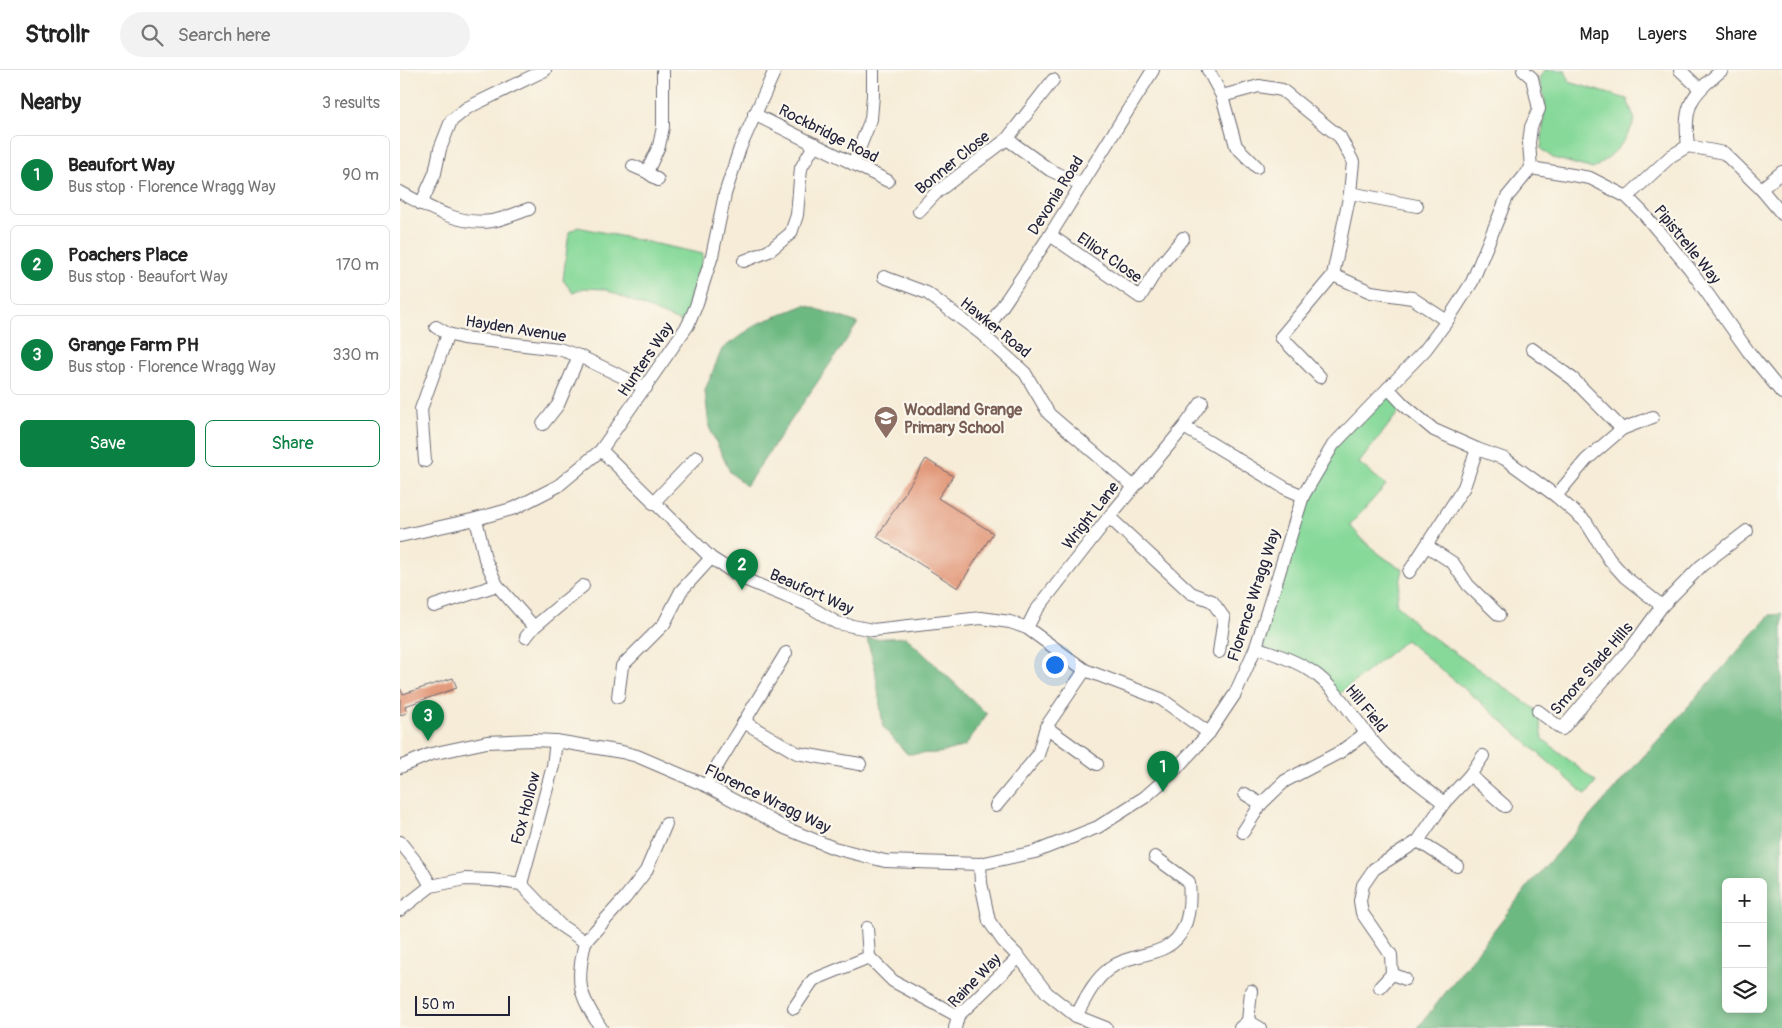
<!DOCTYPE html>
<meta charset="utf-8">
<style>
:root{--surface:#fff;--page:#f2f2f2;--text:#222;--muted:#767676;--line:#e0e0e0;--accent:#0b8043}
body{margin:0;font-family:Pangolin,sans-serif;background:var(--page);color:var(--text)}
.controls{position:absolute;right:15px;bottom:15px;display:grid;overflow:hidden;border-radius:8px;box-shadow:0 2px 8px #0003}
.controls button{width:45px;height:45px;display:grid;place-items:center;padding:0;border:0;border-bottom:1px solid var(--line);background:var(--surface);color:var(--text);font:25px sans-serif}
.scale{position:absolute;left:15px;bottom:12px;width:95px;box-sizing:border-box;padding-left:5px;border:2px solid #22223b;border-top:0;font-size:14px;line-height:18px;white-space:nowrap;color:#22223b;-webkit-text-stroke:4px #fbf7ec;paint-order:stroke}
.you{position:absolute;left:654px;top:594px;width:18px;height:18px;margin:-12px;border:4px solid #fff;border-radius:50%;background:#1a73e8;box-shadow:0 0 0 8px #1a73e833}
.badge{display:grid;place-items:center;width:32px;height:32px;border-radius:50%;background:var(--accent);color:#fff;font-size:16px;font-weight:700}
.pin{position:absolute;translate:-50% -41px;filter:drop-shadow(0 1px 2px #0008)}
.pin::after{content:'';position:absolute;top:26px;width:18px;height:15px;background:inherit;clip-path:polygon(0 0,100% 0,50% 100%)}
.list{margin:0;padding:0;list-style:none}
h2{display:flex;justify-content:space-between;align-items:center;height:65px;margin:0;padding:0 20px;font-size:21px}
h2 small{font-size:16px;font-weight:400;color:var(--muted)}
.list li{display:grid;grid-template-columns:32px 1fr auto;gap:15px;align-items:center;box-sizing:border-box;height:80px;margin:0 10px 10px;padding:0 10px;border:1px solid var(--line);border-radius:8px}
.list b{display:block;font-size:19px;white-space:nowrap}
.list p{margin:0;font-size:16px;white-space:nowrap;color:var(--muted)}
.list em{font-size:16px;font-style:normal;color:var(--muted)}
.actions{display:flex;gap:10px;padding:15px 20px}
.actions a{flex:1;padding:11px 0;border:1px solid var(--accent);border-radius:8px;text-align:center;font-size:18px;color:var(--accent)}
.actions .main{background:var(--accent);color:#fff}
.icon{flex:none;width:28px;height:28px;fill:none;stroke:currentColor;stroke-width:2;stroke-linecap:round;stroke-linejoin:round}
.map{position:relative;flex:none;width:1382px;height:958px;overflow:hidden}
header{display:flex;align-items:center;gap:30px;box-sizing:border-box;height:70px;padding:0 25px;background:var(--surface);border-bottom:1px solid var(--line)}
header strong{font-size:24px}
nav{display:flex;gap:28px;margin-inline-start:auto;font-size:18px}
.search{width:350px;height:45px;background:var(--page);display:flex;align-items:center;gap:12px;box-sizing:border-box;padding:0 18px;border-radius:28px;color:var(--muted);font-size:19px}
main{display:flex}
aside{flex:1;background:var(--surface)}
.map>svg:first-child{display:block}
.green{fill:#87d99a;stroke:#547e6a}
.forest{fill:#6db982;stroke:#486e5e;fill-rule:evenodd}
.building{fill:#e2997a}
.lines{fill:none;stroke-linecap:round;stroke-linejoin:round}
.minor-casing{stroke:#6c6972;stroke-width:14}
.minor{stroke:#fff;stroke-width:12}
.labels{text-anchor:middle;stroke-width:4.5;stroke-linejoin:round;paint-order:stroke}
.street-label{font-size:16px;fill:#22223b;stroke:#fbf7ec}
.education-label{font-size:16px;font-weight:bold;fill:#785e54;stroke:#fbf7ec;text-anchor:start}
</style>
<header>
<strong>Strollr</strong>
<div class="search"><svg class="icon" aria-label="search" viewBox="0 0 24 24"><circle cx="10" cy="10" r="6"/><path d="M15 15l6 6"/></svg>Search here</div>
<nav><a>Map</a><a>Layers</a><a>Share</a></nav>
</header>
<main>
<aside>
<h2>Nearby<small>3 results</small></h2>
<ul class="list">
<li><span class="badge">1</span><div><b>Beaufort Way</b><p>Bus stop · Florence Wragg Way</p></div><em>90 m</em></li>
<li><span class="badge">2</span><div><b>Poachers Place</b><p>Bus stop · Beaufort Way</p></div><em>170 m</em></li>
<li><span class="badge">3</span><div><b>Grange Farm PH</b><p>Bus stop · Florence Wragg Way</p></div><em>330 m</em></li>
</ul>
<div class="actions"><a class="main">Save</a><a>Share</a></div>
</aside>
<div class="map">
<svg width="1382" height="958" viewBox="0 0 1382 958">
<rect width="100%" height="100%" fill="#fbf7ec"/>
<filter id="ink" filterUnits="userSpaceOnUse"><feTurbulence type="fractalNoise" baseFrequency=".02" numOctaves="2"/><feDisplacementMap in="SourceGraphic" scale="10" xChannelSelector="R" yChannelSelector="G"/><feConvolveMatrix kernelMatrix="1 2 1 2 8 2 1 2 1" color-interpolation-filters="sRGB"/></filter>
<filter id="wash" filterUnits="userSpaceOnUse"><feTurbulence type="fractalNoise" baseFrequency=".0096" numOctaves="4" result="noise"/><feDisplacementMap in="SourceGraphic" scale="20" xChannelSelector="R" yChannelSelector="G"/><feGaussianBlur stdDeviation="1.12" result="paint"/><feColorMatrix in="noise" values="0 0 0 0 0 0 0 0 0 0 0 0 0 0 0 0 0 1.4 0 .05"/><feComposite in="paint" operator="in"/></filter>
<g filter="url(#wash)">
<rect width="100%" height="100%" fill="#f6ecd7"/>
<g class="green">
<path d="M1145,0H1165L1169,12L1227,29L1235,50C1224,75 1215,83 1193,99L1153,88L1141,79L1145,32L1139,8Z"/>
<path d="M178,157L303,184L296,236L288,255L204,219L184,218L173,223L163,210L169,162Z"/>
<path d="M988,318L1004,335L959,393L986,415L950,455C965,474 982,488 1003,499L996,533L1018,557L1138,641L1143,669L1196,712L1186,725L1078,630L1006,570L937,626L901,595L856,577L901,438L933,375Z"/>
</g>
<g class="forest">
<path d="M405,235L458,253L346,416L330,402L309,357L305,320L322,279L357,254Z"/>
<path d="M1382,544V958H1018L1132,811L1370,545ZM1326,812H1363V939H1326Z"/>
<path d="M506,567L587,644L565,676L539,683L507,684L483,657L475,598L467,569Z"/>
</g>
<g id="blocks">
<g class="building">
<path d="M526,389L553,406L538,428L593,463L558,518L477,467Z"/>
<path d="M53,608L57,618L5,636L7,643L0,645V618L3,624Z"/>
</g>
</g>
</g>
<g filter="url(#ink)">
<use href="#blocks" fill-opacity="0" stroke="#6c6972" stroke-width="1"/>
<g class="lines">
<defs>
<g id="minor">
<path d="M808,0L822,26L836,76L857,97"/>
<path d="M1123,0L1132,8L1139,39L1131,57L1129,73L1131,98"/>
<path d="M1280,0L1300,19"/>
<path d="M822,26L859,16L882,20L940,67L953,92L950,123L933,205L881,267L920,307"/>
<path d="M354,44L488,111"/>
<path d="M607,69L650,100L680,114"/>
<path d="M1288,76C1283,34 1291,26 1322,0"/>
<path d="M453,94L471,49L473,25V0"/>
<path d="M233,96L247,102L258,110"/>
<path d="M1131,98L1190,108L1227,127L1243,143L1290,199L1348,281L1382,323"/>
<path d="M247,102L259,76L263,57V0"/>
<path d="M1361,119L1382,102"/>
<path d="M0,122C28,137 59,156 92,151C104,149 117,143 129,139"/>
<path d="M950,123L1017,136"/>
<path d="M1227,127L1271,86L1288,76L1324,83L1361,119L1382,144"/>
<path d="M21,134L35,103L40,79L51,51L67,38L145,0"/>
<path d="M519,141L537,122L607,69L653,10"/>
<path d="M650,165L740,227L756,201L783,168"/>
<path d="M344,191L369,181L391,163L397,145L401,98L415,74"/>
<path d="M933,205L971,222L1012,228L1047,251"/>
<path d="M484,207L527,223L583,265L625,303L649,344L733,416"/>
<path d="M36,257L48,264L63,268L159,279L179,286L246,318"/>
<path d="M583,265L650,165L753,0"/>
<path d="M1132,279L1173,309L1222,359"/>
<path d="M988,318L1004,335L1034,360L1077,379L1105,389L1156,426L1186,452L1209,489L1225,507L1262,536"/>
<path d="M143,354L158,335L179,286"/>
<path d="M784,357L885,418L903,426"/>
<path d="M201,380L311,488L344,509L407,535L437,553L473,560L581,548L610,552L627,558L685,600L761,629L809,663"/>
<path d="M25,391L21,339L48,264"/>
<path d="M1156,426L1186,390L1222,359L1253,347"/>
<path d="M253,433L297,387"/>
<path d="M709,447L791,523L812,531L824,548L819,582"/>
<path d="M76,449L85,489L97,515L134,557"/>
<path d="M0,466L76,449L115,438L158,416L201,380L288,255L296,236L312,186L325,124L340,78L375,0"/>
<path d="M1027,476L1053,493L1068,515L1099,545"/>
<path d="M1009,502L1064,417L1077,379"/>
<path d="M34,536L97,515"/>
<path d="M627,558L635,542L709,447L784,357L802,332"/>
<path d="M126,567L134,557L183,516"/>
<path d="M856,577C877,585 901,592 918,606C945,628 961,661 985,685C1002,702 1024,717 1044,733"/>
<path d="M218,627L222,596L264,554L281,521L311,488"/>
<path d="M1138,641L1162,659L1232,577L1262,536L1301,496L1347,461"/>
<path d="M344,652L397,683L460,694"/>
<path d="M646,657L697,694"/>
<path d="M0,697L31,684L87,672L132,670L156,671L222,682L237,686L307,716L385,758L434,778L485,791L580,794L635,782L698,757L745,727L772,703L809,663L835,624L856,577L903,426L933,375L1025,280L1047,251L1072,212L1107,127L1131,98"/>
<path d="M1070,705L1105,736"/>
<path d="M307,716L311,706L386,583"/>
<path d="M845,724L861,734"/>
<path d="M596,736L638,685L646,657L685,600"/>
<path d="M843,762L861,734L885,711L940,682L966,663"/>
<path d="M1018,771L1057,796"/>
<path d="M0,772L20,797L31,816"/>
<path d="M580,794L581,813L589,851L603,871L619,887L647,923L676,946L706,958"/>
<path d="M121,814L153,696L156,671"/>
<path d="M0,840L31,816L65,809L92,810L121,814L160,855L185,872C176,913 178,923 201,958"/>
<path d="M185,872L225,828L246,801L266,754"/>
<path d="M469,887L493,911L558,946"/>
<path d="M992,904L1005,909"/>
<path d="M980,917L992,904L991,885L962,843L960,831L963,815L974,799L1018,771L1044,733L1070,705L1083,686"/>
<path d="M394,938L413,910L469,887L467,858"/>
<path d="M676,946C685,930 693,911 709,899C727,885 748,887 766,877C789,865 791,835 789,812L755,787"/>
<path d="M848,951L860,958"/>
<path d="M555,958L558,946L619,887"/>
<path d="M840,958L848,951L851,921"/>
</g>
</defs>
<use href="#minor" class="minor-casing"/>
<use href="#minor" class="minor"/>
</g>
</g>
<defs>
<symbol id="school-pin" viewBox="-11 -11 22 30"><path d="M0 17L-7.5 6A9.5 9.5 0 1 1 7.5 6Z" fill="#8d6e63" stroke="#fbf7ec"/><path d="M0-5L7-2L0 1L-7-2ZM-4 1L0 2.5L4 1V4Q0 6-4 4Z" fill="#fff"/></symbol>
</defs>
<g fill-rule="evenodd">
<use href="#school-pin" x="472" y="334" width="28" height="38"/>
</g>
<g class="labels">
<g class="street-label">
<text transform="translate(429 63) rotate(27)" y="6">Rockbridge Road</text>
<text transform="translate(552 92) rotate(-39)" y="6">Bonner Close</text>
<text transform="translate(655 125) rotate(-58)" y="6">Devonia Road</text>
<text transform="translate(1288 174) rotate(51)" y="6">Pipistrelle Way</text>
<text transform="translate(710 187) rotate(35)" y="6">Elliot Close</text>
<text transform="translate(596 257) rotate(39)" y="6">Hawker Road</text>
<text transform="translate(116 258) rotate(9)" y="6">Hayden Avenue</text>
<text transform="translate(245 289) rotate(-56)" y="6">Hunters Way</text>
<text transform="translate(690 445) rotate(-52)" y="6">Wright Lane</text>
<text transform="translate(412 521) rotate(24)" y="6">Beaufort Way</text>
<text transform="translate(853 525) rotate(-72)" y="6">Florence Wragg Way</text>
<text transform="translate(1191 598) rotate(-49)" y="6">Smore Slade Hills</text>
<text transform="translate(967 638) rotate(51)" y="6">Hill Field</text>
<text transform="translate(368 728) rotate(26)" y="6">Florence Wragg Way</text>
<text transform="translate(125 738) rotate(-75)" y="6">Fox Hollow</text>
<text transform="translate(574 910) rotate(-46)" y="6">Raine Way</text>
</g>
<g class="education-label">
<text x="504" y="345">Woodland Grange<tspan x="504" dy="18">Primary School</tspan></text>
</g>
</g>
</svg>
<div class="controls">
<button>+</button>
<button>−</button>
<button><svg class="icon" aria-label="layers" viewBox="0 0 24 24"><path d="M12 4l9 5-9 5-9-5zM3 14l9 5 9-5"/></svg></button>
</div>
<div class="scale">50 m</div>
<div class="you"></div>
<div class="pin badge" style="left:763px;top:722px">1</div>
<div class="pin badge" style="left:342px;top:520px">2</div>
<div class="pin badge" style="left:28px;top:671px">3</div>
</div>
</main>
